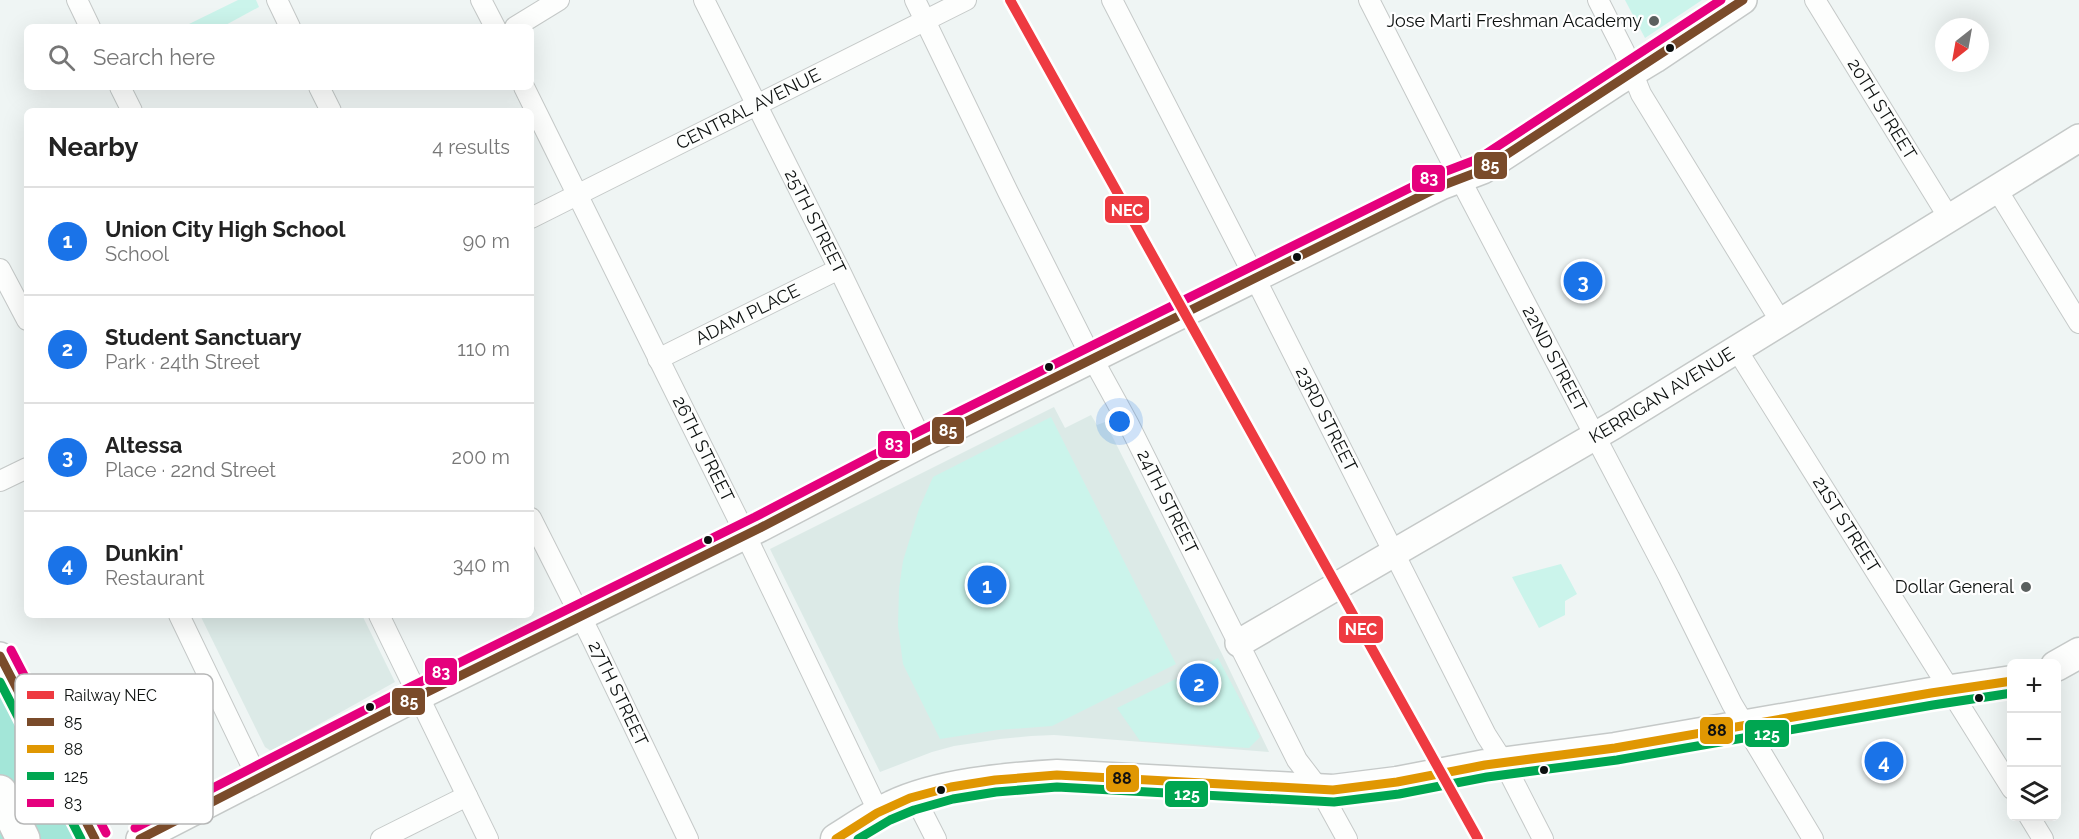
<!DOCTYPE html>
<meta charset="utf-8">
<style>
:root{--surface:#fff;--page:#f2f2f2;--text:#222;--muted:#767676;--line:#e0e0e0;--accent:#1a73e8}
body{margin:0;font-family:Raleway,sans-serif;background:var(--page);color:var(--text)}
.controls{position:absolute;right:18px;bottom:18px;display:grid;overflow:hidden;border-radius:9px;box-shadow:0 6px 24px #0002}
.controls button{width:54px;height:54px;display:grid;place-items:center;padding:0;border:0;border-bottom:2px solid var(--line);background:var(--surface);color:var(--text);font:30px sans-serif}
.compass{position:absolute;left:1935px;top:18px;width:54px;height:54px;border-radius:50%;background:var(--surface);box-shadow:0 6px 24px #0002;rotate:211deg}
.you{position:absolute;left:1120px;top:422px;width:21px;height:21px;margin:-15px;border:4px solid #fff;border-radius:50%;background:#1a73e8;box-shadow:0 0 0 9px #1a73e833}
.badge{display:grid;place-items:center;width:39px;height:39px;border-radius:50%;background:var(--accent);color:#fff;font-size:20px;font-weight:700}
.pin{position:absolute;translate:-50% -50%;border:3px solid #fff;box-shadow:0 2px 6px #0006}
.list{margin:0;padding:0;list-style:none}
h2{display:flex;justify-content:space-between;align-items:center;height:78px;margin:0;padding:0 24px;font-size:26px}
h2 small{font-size:20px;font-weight:400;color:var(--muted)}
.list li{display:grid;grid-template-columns:39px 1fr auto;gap:18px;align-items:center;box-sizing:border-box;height:108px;padding:0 24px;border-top:2px solid var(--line)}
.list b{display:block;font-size:22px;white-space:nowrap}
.list p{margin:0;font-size:20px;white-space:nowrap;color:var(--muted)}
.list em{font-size:20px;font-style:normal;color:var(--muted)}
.icon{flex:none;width:33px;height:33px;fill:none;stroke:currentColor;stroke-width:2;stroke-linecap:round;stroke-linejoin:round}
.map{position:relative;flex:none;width:2079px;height:839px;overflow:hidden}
.search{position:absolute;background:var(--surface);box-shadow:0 6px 24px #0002;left:24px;top:24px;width:510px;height:66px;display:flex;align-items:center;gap:15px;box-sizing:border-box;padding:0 21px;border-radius:9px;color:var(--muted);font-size:22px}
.panel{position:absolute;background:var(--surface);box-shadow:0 6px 24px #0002;left:24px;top:108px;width:510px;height:510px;border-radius:9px}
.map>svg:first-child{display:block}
.built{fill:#dceae7}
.green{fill:#cbf4eb}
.forest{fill:#a3e6d8}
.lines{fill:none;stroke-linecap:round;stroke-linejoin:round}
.street-casing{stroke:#c5c9c8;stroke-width:22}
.secondary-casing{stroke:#c5c9c8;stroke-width:30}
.primary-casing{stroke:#c5c9c8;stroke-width:33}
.highway-casing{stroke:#c5c9c8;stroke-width:36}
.street{stroke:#fdfefd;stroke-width:20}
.secondary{stroke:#fdfefd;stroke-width:27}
.primary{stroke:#fdfefd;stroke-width:30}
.highway{stroke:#fdfefd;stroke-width:33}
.bus-1-casing{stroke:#fff;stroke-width:14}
.bus-2-casing{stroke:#fff;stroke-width:14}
.bus-3-casing{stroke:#fff;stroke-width:14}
.bus-4-casing{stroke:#fff;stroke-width:14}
.bus-1{stroke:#7a4b2a;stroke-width:9}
.bus-2{stroke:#e09702;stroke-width:9}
.bus-3{stroke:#00a651;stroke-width:9}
.bus-4{stroke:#e5007d;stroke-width:9}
.rail-1-casing{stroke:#fff;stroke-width:15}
.rail-1{stroke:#ee3a41;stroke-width:10}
.poi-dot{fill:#5b605f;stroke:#fff;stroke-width:2}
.bus-dot{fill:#0c100f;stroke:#fff;stroke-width:2}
.labels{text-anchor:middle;stroke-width:4.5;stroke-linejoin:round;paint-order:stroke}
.poi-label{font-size:18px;fill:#0c100f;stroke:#fff;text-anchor:end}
.street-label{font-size:18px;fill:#0c100f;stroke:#fff}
.key{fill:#fff;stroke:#b6b7b7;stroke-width:1.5}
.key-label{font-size:16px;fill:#0c100f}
.line-badge{stroke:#fff;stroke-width:2}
.badge-label{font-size:16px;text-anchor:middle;font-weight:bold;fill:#fff}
.pale-badge-label{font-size:16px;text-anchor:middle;font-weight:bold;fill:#111}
</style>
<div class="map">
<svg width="2079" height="839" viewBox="0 0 2079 839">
<rect width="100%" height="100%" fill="#eff5f4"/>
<g class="built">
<path d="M1054,407L1065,428L1091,415L1097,425L1105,422L1221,652L1269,752L1054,735L1031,736L1000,739L954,746L932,752L880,772L770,549Z"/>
<path d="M200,615H362L395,682L271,751L265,747Z"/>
</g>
<g class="green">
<path d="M238,0H256L259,7L222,27H190L189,24Z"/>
<path d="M1625,0H1702L1645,38Z"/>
<path d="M1051,417L1176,664L1052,726L998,730L940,739L903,664L898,626L899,589L903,561L919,509L933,477Z"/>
<path d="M1561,564L1577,594L1565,601V615L1539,628L1512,577Z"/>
<path d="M1218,658L1260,737L1249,748L1140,741L1117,708Z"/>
</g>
<path class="forest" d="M0,685L79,837L76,839H0Z"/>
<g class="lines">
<defs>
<g id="street">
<path d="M77,0L90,27"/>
<path d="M277,0L290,27"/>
<path d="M481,0L495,27"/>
<path id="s1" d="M704,0L839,269L923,443"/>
<path id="s2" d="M915,0L1008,192L1084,343L1128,423L1297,760L1320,790L1347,839"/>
<path id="s3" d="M1112,0L1255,278L1486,735L1504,763L1543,839"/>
<path id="s4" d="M1369,0L1468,194L1669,577L1732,704L1813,839"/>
<path d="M1598,0L1624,51L1641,94L1781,322"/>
<path id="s5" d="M1815,0L1949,218"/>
<path d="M515,27L559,0"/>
<path d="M120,87L132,111"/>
<path d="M319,87L331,111"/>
<path id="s6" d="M524,87L737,517L879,813"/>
<path d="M1996,188L2079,323"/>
<path id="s7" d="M531,218L966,0"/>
<path d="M0,269L27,320"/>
<path id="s8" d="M1737,350L2012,789"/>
<path id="s9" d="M658,359L839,269"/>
<path d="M0,481L27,468"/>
<path id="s10" d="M531,518L591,637L688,839"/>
<path d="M179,615L258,779"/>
<path d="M379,615L488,839"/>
<path d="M915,798L936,839"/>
<path d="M2029,816L2043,839"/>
<path d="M381,839L467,796"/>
</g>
<g id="secondary">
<path id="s11" d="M1239,643L1614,425L2079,138"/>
<path d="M0,656L95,839"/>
<path d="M140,839L401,705L760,528L923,443L1255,278L1441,186L1483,170L1617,82L1655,59L1743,0"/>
</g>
<g id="primary">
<path d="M2056,666L2079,653"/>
<path d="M836,839C854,828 872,815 892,806C938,784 1006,778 1057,775L1333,790L1397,782L1485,765L1615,748L1931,693L2012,681"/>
</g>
<path id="highway" d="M0,792L23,839"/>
</defs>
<use href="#street" class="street-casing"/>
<use href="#secondary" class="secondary-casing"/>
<use href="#primary" class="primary-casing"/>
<use href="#highway" class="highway-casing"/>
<use href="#street" class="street"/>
<use href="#secondary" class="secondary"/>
<use href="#primary" class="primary"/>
<use href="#highway" class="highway"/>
<defs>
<g id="bus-1">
<path d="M0,656L95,839"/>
<path d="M140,839L401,705L760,528L923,443L1441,186L1483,170L1743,0"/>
</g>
<path id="bus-2" d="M836,839L877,813L910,798L951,787L995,780L1057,775L1333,790L1397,782L1485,765L1615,748L1931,693L2012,681"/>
<g id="bus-3">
<path d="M0,682L81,839"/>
<path d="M858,839L890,820L914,810L953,799L996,792L1057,787L1334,802L1399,794L1487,777L1617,760L1933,705L2012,693"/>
</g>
<g id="bus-4">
<path d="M11,650L106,833"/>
<path d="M135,828L396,694L755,517L918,432L1436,175L1478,159L1721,0"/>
</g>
</defs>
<use href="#bus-1" class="bus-1-casing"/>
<use href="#bus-2" class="bus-2-casing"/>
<use href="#bus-3" class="bus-3-casing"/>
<use href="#bus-4" class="bus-4-casing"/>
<use href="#bus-1" class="bus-1"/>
<use href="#bus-2" class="bus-2"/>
<use href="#bus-3" class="bus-3"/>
<use href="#bus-4" class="bus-4"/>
<defs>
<path id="rail-1" d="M1010,0L1478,839"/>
</defs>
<use href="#rail-1" class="rail-1-casing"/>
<use href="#rail-1" class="rail-1"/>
</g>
<g class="poi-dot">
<circle cx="1654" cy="21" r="6"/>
<circle cx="2026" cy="587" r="6"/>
</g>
<g class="bus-dot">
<circle cx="1670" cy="48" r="5"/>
<circle cx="1297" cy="257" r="5"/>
<circle cx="1049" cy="367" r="5"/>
<circle cx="708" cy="540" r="5"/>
<circle cx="1979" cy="698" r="5"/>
<circle cx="370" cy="707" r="5"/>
<circle cx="1544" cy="770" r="5"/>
<circle cx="941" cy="790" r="5"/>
</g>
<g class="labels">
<g class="poi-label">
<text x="1642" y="27">Jose Marti Freshman Academy</text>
<text x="2014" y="593">Dollar General</text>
</g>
<g class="street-label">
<text dy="6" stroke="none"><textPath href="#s7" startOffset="243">CENTRAL AVENUE</textPath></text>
<text dy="6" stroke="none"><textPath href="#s5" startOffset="128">20TH STREET</textPath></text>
<text dy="6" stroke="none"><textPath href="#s1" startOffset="248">25TH STREET</textPath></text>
<text dy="6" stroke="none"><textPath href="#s9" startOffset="100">ADAM PLACE</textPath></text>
<text dy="6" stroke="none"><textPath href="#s4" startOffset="404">22ND STREET</textPath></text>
<text dy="6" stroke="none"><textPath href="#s11" startOffset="490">KERRIGAN AVENUE</textPath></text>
<text dy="6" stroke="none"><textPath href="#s3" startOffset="471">23RD STREET</textPath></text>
<text dy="6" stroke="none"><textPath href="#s6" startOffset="404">26TH STREET</textPath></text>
<text dy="6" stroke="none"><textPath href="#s2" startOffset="562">24TH STREET</textPath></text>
<text dy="6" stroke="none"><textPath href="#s8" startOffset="206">21ST STREET</textPath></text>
<text dy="6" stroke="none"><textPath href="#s10" startOffset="196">27TH STREET</textPath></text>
</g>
</g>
<rect x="15" y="674" width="198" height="150" rx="9" class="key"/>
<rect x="27" y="691" width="27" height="8" fill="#ee3a41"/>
<rect x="27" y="718" width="27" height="8" fill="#7a4b2a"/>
<rect x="27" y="745" width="27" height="8" fill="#e09702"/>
<rect x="27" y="772" width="27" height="8" fill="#00a651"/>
<rect x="27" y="799" width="27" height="8" fill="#e5007d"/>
<g class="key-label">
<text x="64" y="701">Railway NEC</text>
<text x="64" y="728">85</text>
<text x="64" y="755">88</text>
<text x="64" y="782">125</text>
<text x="64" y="809">83</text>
</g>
<g class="line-badge">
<rect x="1473" y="151" width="35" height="29" rx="6" fill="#7a4b2a"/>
<rect x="1411" y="164" width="35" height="29" rx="6" fill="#e5007d"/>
<rect x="1104" y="195" width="46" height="29" rx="6" fill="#ee3a41"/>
<rect x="931" y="416" width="34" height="29" rx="6" fill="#7a4b2a"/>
<rect x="877" y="430" width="34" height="29" rx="6" fill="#e5007d"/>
<rect x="1338" y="615" width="46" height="29" rx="6" fill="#ee3a41"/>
<rect x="424" y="657" width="34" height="29" rx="6" fill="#e5007d"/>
<rect x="391" y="687" width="35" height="29" rx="6" fill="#7a4b2a"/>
<rect x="1699" y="716" width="35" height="29" rx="6" fill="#e09702"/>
<rect x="1744" y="719" width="46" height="29" rx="6" fill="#00a651"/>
<rect x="1105" y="764" width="35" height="29" rx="6" fill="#e09702"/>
<rect x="1164" y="780" width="45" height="28" rx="6" fill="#00a651"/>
</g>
<g class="badge-label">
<text x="1490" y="171">85</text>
<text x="1429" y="184">83</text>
<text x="1127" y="216">NEC</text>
<text x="948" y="436">85</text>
<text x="894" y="450">83</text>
<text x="1361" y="635">NEC</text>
<text x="441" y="678">83</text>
<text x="409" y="707">85</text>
<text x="1767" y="740">125</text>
<text x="1187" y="800">125</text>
</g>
<g class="pale-badge-label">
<text x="1717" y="736">88</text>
<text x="1122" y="784">88</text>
</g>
</svg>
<div class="controls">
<button>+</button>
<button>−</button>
<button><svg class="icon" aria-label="layers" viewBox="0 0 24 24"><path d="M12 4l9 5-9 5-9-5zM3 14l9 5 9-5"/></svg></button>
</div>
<svg class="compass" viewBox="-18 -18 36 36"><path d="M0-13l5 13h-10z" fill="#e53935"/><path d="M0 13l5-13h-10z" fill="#767676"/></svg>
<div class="you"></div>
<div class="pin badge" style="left:987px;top:585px">1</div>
<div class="pin badge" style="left:1199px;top:683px">2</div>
<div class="pin badge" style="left:1583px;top:281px">3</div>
<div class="pin badge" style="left:1884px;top:761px">4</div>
<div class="search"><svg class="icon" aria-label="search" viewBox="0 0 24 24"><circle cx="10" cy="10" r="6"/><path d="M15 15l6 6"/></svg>Search here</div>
<section class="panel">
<h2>Nearby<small>4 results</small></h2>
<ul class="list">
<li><span class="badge">1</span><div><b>Union City High School</b><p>School</p></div><em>90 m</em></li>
<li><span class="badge">2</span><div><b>Student Sanctuary</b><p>Park · 24th Street</p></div><em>110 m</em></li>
<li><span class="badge">3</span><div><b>Altessa</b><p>Place · 22nd Street</p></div><em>200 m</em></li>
<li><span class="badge">4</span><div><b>Dunkin'</b><p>Restaurant</p></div><em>340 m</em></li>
</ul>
</section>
</div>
